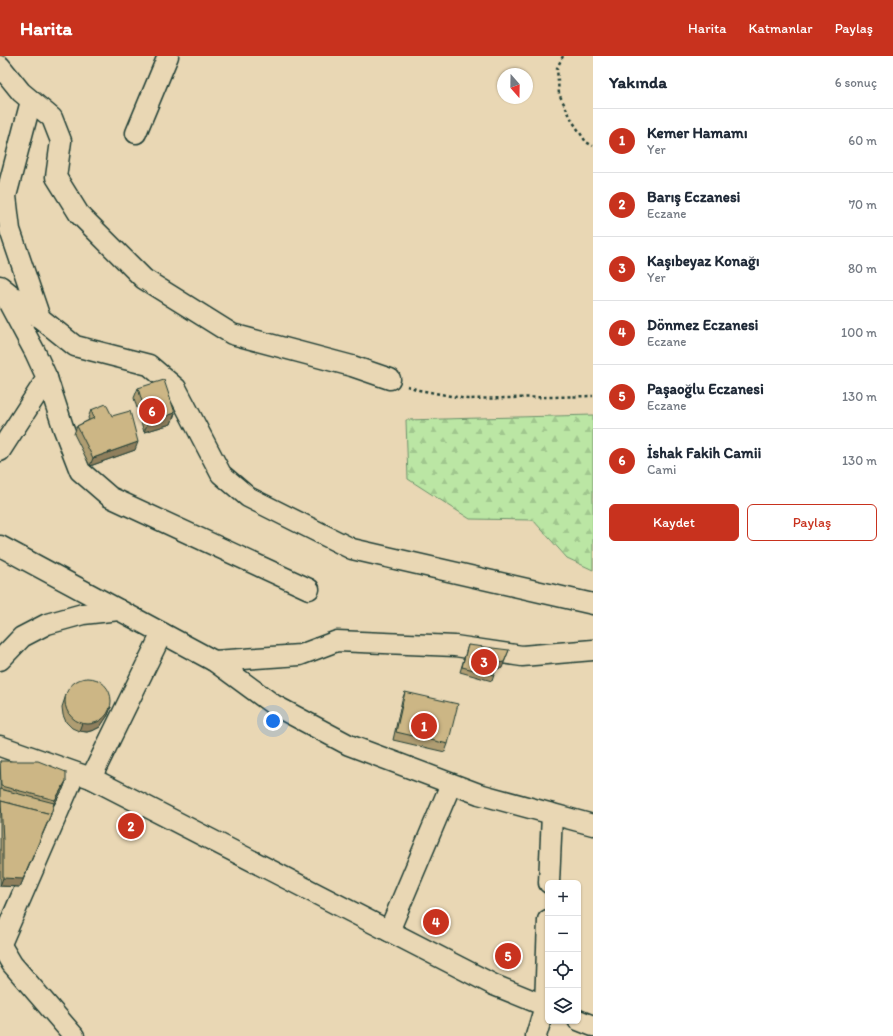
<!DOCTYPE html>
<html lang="tr">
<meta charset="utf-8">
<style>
:root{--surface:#fff;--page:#f2f2f3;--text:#1f2937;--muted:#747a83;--line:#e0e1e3;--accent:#c8321e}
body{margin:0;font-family:Itim,sans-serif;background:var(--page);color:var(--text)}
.controls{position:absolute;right:12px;bottom:12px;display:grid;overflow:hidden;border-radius:6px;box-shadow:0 1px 3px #0004}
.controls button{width:36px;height:36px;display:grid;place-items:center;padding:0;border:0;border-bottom:1px solid var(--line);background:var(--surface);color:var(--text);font:20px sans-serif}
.compass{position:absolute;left:497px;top:12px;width:36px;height:36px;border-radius:50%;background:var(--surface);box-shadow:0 1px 3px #0004;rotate:160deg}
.you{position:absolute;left:273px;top:665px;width:14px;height:14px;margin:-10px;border:3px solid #fff;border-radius:50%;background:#1a73e8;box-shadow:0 0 0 6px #1a73e833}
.badge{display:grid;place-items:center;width:26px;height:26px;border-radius:50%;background:var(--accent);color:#fff;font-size:13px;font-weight:700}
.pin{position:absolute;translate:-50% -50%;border:2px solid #fff;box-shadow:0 1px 4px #0006}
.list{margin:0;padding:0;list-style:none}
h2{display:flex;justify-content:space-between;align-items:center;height:52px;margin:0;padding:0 16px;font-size:17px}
h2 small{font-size:13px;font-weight:400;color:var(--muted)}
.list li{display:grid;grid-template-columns:26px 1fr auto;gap:12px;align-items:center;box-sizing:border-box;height:64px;padding:0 16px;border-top:1px solid var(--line)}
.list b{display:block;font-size:15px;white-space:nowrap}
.list p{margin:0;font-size:13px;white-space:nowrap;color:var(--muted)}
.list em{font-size:13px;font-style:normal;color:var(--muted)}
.actions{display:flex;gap:8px;padding:12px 16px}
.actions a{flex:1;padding:9px 0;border:1px solid var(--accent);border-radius:6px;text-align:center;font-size:14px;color:var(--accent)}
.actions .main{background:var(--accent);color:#fff}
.icon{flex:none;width:22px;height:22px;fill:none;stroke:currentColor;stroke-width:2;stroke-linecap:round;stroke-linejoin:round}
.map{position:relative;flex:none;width:593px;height:980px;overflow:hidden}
header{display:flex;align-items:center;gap:24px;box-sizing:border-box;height:56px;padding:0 20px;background:var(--accent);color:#fff}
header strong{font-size:19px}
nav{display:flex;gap:22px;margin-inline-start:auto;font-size:14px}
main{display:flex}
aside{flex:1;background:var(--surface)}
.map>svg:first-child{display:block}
.forest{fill:url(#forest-firs);stroke:#6d926c}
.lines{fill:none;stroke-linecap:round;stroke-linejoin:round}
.minor-casing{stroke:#1f3d34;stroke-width:23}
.path{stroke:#1f3d34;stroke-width:2.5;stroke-dasharray:3 3;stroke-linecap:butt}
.minor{stroke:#e9d7b4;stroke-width:20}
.wall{fill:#af9d72;stroke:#1f3d34}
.shaded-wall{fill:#8f7f5d;stroke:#1f3d34}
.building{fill:#ccb685;stroke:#1f3d34}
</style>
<header>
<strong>Harita</strong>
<nav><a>Harita</a><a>Katmanlar</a><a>Paylaş</a></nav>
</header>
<main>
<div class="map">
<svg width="593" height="980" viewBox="0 0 593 980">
<defs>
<pattern id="forest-firs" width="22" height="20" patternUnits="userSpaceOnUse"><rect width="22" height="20" fill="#bbe6a4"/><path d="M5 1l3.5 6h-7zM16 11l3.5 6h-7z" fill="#a0c68e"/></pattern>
</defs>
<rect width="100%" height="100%" fill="#e9d7b4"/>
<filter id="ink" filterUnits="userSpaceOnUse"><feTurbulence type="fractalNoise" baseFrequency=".025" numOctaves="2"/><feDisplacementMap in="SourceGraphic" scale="8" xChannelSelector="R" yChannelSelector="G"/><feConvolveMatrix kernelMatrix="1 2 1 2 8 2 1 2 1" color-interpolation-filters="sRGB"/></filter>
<g filter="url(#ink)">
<path class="forest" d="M593,359V514L567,502L533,464L470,463L408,423L406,364Z"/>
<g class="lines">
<defs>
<g id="minor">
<path d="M0,10L21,36L52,62L61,85L56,121L79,158L144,223L232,278L352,310L390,323"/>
<path d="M31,45L6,140L10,174L40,262"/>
<path d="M136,77L168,0"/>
<path d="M0,230L75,290L149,309L176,332L221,418L248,441L352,493L593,548"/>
<path d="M4,238L35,296L47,322L63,371L80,415L110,441L309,533"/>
<path d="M0,395L47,322"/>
<path d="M0,490L214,605L274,649L349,689L479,738L593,769"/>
<path d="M0,604L22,581L47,568L83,558L119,554"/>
<path d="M214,605L300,599L337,585L455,590L522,600L593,594"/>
<path d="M0,690L91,722L494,929L548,951"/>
<path d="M91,722L162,577"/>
<path d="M549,827L552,758"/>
<path d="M389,875L451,728"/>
<path d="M0,888L12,908L74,980"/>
<path d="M0,890L75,717"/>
<path d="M578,964L593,970"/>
<path d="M536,980L545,950L548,864"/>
</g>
</defs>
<use href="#minor" class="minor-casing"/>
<g class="path">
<path d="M563,0L557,12L559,38L573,66L586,86L593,90"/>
<path d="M407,330L419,334L467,343L593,340"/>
</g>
<use href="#minor" class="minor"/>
</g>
<g class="wall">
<path d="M138,332L175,357L171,368L144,376L134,342Z"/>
<path d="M91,354L112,360L135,394L90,410L74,378L77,370L89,364L88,362Z"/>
<path d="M468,589L502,612L496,613L492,625L460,616Z"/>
<path d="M67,636L111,651L108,659L100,671L94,674L87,676L79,675L72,672L66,666L63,659L62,651Z"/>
<path d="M405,636L448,688L445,696L393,684L402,644Z"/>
<path d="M0,705L66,725L63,733L53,751L48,766L20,831L0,830Z"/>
</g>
<g class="shaded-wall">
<path d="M175,357L171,368L144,376L148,366Z"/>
<path d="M138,386L135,394L90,410L93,402Z"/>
<path d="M509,594L502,612L496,613L498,607Z"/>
<path d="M111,651L108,659L100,671L94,674L87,676L79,675L82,667Z"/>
<path d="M66,725L63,733L52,752L55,744Z"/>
<path d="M51,758L20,831L0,830L3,822Z"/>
</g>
<g class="building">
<path d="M164,324L175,357L148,366L138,332Z"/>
<path d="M106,348L112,360L130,355L138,386L93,402L77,370L94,362L91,354Z"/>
<path d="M468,589L509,594L504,606L498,607L494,619L462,611Z"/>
<circle cx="88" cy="645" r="23"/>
<path d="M405,636L458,648L448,688L396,676Z"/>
<path d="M0,705H38L66,716V725L55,744L1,730Z"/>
<path d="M0,733L54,747L51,758L1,745L0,747Z"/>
<path d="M1,745L51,758L23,823L3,822V785Z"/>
</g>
</g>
</svg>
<div class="controls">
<button>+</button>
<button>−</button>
<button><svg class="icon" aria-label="locate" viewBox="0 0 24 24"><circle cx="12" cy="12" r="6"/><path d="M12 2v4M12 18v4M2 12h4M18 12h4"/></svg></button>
<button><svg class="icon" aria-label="layers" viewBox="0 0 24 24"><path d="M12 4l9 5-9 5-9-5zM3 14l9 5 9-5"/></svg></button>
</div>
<svg class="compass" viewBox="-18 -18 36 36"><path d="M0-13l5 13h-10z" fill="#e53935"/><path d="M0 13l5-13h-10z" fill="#747a83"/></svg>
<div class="you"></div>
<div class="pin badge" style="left:424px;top:670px">1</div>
<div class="pin badge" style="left:131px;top:770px">2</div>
<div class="pin badge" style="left:484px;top:606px">3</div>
<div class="pin badge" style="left:436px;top:866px">4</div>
<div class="pin badge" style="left:508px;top:900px">5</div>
<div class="pin badge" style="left:152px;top:355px">6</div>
</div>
<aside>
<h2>Yakında<small>6 sonuç</small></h2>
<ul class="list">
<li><span class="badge">1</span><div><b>Kemer Hamamı</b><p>Yer</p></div><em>60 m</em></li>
<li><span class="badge">2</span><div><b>Barış Eczanesi</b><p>Eczane</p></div><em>70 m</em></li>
<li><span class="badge">3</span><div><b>Kaşıbeyaz Konağı</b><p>Yer</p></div><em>80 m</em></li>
<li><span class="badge">4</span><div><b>Dönmez Eczanesi</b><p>Eczane</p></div><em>100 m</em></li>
<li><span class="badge">5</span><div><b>Paşaoğlu Eczanesi</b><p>Eczane</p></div><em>130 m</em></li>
<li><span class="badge">6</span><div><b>İshak Fakih Camii</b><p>Cami</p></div><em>130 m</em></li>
</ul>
<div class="actions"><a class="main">Kaydet</a><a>Paylaş</a></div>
</aside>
</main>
